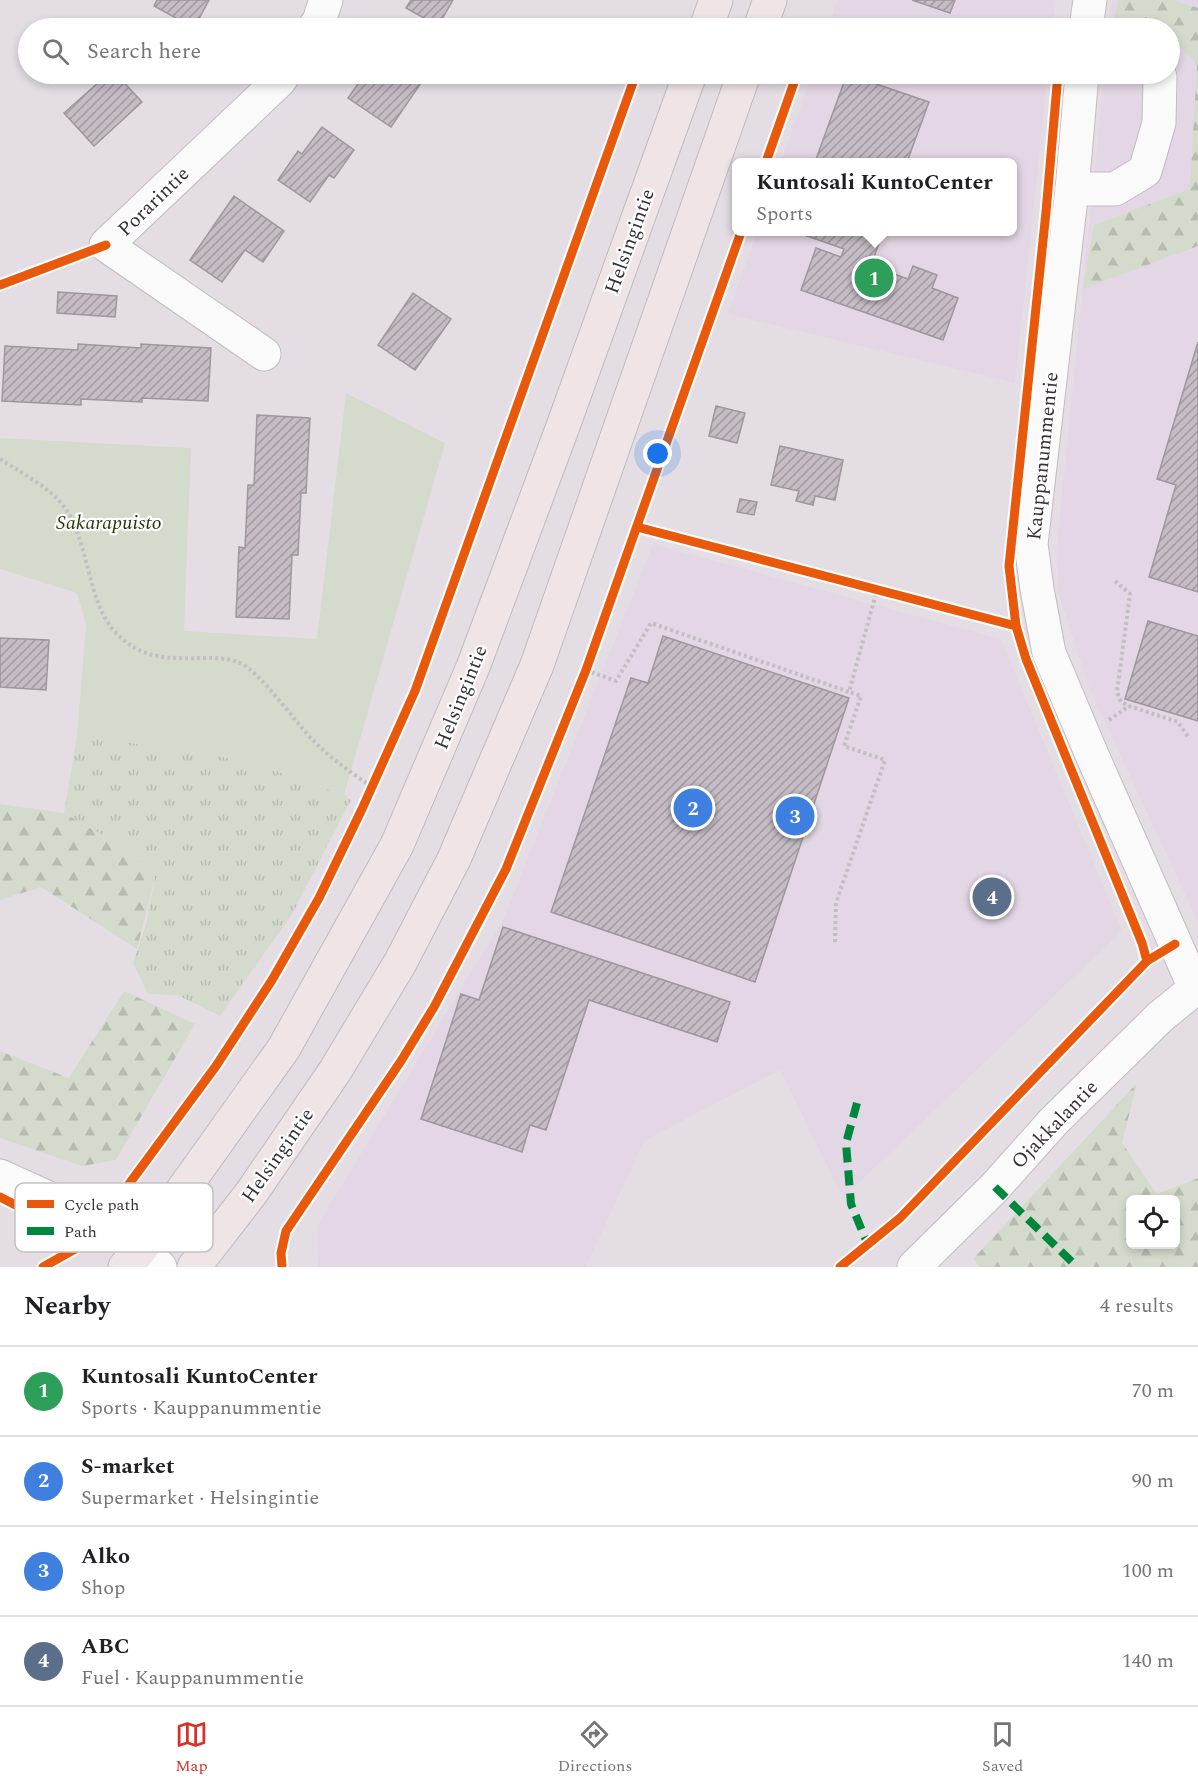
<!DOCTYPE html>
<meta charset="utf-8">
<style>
:root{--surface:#fff;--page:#f6f6f6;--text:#202124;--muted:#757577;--line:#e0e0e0;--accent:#d93025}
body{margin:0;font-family:Spectral,serif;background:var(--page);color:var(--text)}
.controls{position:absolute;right:18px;bottom:18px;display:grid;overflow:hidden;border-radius:9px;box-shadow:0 3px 9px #0003}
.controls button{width:54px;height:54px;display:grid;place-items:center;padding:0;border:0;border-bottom:2px solid var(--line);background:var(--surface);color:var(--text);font:30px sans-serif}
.you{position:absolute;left:658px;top:454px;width:21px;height:21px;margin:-15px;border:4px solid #fff;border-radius:50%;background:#1a73e8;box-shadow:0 0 0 9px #1a73e833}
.badge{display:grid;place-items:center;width:39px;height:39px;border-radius:50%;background:var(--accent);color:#fff;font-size:20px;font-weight:700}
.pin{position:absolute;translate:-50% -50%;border:3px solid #fff;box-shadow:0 2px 6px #0006}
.popup{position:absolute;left:732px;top:158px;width:285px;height:78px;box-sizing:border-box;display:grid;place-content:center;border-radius:9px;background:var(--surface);filter:drop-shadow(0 2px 4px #0005);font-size:20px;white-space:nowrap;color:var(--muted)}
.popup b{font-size:22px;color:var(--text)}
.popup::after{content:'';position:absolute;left:50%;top:100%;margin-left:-12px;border:12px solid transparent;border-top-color:var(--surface)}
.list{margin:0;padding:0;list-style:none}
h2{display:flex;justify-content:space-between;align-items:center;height:78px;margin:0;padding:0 24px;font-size:26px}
h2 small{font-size:20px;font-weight:400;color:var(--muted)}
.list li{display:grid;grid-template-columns:39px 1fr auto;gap:18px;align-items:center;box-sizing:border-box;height:90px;padding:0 24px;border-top:2px solid var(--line)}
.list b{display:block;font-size:22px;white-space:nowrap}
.list p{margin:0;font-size:20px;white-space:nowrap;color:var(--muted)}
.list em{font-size:20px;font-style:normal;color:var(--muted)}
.icon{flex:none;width:33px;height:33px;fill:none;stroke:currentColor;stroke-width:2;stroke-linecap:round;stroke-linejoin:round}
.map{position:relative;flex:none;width:1198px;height:1267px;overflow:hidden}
.search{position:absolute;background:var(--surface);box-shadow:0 3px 9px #0003;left:18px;right:18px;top:18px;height:66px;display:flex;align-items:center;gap:15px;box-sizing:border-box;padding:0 21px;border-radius:33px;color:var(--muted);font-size:22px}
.sheet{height:438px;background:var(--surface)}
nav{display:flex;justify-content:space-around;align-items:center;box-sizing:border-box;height:84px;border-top:2px solid var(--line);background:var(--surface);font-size:16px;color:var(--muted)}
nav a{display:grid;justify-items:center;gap:3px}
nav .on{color:var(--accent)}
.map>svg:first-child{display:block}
.built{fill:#e4d7e5}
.grass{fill:url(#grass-tufts)}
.forest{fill:url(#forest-firs);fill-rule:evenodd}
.park{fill:#d4dbcc}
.building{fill:url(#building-hatch);stroke:#9d989d;stroke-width:1.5}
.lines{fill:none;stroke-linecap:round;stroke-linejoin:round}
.minor-casing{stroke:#c1bcc1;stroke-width:35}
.major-casing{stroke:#bebbbe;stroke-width:35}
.path{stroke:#c2bfc2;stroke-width:4;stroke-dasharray:3 3;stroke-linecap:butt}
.minor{stroke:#fbfafb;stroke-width:33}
.major{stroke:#efe5e7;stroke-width:33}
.quiet{stroke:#00873e;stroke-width:8;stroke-dasharray:15 8;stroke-linecap:butt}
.cycleway-casing{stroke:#fff;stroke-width:13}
.cycleway{stroke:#e8590c;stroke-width:9}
.labels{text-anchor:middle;stroke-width:4.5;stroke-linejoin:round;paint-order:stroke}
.street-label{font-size:20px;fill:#363136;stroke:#fff}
.park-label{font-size:20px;font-style:italic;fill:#1f3802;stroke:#fff}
.key{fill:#fff;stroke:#c3c1c3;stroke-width:1.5}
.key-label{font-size:16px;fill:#363136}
</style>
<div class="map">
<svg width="1198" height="1267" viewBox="0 0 1198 1267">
<defs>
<pattern id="grass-tufts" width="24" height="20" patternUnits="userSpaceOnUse" patternTransform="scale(1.5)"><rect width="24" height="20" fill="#d4dbcc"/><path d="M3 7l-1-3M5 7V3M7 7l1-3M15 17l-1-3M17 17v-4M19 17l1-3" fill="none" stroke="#b7bcb0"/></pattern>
<pattern id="forest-firs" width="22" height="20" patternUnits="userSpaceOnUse" patternTransform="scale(1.5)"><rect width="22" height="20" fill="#d4dbcc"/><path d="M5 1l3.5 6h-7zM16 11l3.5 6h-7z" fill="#b7bcb0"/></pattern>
<pattern id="building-hatch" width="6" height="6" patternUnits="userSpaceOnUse" patternTransform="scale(1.5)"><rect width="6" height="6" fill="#c5bcc5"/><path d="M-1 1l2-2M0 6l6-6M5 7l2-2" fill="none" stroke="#a199a1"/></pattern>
</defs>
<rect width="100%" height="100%" fill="#e4dee4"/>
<g class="built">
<path d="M837,0H1056L1053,28H828Z"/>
<path d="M1112,0H1198V922L1090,690L1059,595L1056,552L1104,74H1170V28H1108Z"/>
<path d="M812,74H1048L1015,383L728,314L757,232H1012V162H781Z"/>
<path d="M653,544L1001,639L1122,931L843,1198L780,1070L644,1141L586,1267H318L317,1226L504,918Z"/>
</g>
<path class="grass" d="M77,735L249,761L344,795L351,800L291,916L220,1016L177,995L148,994L133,963L146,924L155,877L119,845L64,813Z"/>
<g class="forest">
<path d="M1118,0H1174L1198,8V246L1083,289L1094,225L1190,189L1197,64L1170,37V28H1158L1114,18Z"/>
<path d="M0,804L64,813L119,845L155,877L137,949L41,887L0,900Z"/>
<path d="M124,991L195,1024L116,1160L82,1166L0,1138V1051L69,1078Z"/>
<path d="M1137,1083L1122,1143L1157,1194L1198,1178V1267H980L973,1259ZM1130,1200H1176V1244H1130Z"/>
</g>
<path class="park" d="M346,393L445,443L344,795L249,761L77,735L86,625L77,593L0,569V438L191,448L184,631L317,639Z"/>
<g class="building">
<path d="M157,0H209L194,28L154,6Z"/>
<path d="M411,0H453L438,26L406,8Z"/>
<path d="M912,0H955L950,13Z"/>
<path d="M108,74H116L142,102L94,146L64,113Z"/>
<path d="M365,74H413L423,80L391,127L348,98Z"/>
<path d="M847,74L929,102L907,162H815Z"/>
<path d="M322,127L354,150L334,178L329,175L310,202L278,180L298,151L302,154Z"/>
<path d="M234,196L284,231L263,262L245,250L222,282L190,260Z"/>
<path d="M796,232H883L873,260L866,257L864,263L908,279L913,266L937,275L932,288L958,298L943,340L801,290L816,248L841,257L844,249Z"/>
<path d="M58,292L117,296L115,317L57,313Z"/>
<path d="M413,293L451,319L415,370L378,345Z"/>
<path d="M1198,342V592L1149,577L1176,485L1157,479Z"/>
<path d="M78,344L141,348V344L211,348L208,401L142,398V402L81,399V405L2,401L5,346L78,350Z"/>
<path d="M716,406L745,413L737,443L709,436Z"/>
<path d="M257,415L310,418L306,493H301L298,555H292L289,619L236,617L239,547L245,548L248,485H254Z"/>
<path d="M780,446L843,460L835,500L815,496L813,505L796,501L799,491L771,485Z"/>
<path d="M740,499L757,502L754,515L737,512Z"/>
<path d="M1148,621L1198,636V721L1125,699Z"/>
<path d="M663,636L849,698L755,982L551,912L631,678L648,683Z"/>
<path d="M0,638L49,640L46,690L0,687Z"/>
<path d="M984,879L1009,888L1000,915L974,906Z"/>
<path d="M503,927L730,1002L717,1042L589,1000L546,1130L530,1125L522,1152L421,1119L461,994L479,1000Z"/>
</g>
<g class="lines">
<defs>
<g id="minor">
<path d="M314,28L319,21L326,0"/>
<path d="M1086,28L1090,0"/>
<path d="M1082,74L1072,189L1031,544L1037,589L1049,653L1092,755L1195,988"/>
<path d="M1072,189H1115L1145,171L1159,123L1160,77L1157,74"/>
<path d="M264,354L106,245L279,81L284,74"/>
<path d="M0,1176L101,1222L160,1267"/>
<path d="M914,1267L995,1187L1053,1122L1160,1017L1198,986"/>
</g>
<g id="major">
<path d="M706,28L716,0"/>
<path d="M760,28L770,0"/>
<path d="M125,1267L140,1250L284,1048L397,845L473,667L562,429L690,74"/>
<path d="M194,1267L252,1192L335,1071L400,963L454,859L537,665L744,74"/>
</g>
</defs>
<use href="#minor" class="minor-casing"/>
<use href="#major" class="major-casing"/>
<g class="path">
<path d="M0,459C20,472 51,488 65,508C90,544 87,603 116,633C144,662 173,658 209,658C219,658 231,659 240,663C261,672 296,724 315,742C332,760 352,773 372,787"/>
<path d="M1115,581L1130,594L1117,692L1121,702L1129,706L1178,722L1189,738"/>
<path d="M586,670L616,681L651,623L849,692L877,590"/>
<path d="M1109,720L1129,706"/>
<path d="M835,942L836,903L885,760L844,746L861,696L849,692"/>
</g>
<use href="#minor" class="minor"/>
<use href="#major" class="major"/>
<g class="quiet">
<path d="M857,1103L846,1143L851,1204L868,1245"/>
<path d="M995,1187L1075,1265"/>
</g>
<defs>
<g id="cycleway">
<path d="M1058,74L1046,212L1009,566L1016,626L1026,659L1142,943L1147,961"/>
<path d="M766,162L797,74"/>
<path d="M0,285L106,245"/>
<path d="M637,527L1016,626"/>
<path d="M0,1197L48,1222L75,1249"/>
<path d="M43,1267L75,1249L101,1222L216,1066L272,980L319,898L362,809L415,691L636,74"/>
<path d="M282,1267L281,1253L286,1231L401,1061L434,1007L506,869L586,670L741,232"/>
<path d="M840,1267L900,1218L1147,961L1175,944"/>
</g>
</defs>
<use href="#cycleway" class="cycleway-casing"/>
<use href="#cycleway" class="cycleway"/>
</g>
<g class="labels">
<g class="street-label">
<text transform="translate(153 201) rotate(-44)" y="7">Porarintie</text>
<text transform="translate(629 241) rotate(-70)" y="7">Helsingintie</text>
<text transform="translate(1042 456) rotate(-84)" y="7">Kauppanummentie</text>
<text transform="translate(460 697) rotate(-68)" y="7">Helsingintie</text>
<text transform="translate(1054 1124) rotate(-46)" y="7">Ojakkalantie</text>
<text transform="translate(277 1155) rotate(-55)" y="7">Helsingintie</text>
</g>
<g class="park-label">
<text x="109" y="529">Sakarapuisto</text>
</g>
</g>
<rect x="15" y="1183" width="198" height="69" rx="9" class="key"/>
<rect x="27" y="1200" width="27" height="8" fill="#e8590c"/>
<rect x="27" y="1227" width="27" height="8" fill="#00873e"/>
<g class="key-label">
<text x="64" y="1210">Cycle path</text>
<text x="64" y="1237">Path</text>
</g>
</svg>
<div class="controls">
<button><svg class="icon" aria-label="locate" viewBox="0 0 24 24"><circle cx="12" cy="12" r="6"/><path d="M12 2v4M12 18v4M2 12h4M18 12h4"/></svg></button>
</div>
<div class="you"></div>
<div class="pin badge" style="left:874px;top:278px;background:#2e9e5b">1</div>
<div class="popup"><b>Kuntosali KuntoCenter</b>Sports</div>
<div class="pin badge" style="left:693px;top:808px;background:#3f7fe0">2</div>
<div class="pin badge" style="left:795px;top:816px;background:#3f7fe0">3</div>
<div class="pin badge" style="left:992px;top:897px;background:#5c6f8a">4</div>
<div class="search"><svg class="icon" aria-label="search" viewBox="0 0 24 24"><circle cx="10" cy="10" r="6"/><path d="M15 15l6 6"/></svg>Search here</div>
</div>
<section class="sheet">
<h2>Nearby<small>4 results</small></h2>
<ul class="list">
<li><span class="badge" style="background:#2e9e5b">1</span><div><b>Kuntosali KuntoCenter</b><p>Sports · Kauppanummentie</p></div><em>70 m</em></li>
<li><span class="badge" style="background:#3f7fe0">2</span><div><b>S-market</b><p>Supermarket · Helsingintie</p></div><em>90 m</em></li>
<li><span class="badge" style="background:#3f7fe0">3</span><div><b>Alko</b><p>Shop</p></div><em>100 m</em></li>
<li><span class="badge" style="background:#5c6f8a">4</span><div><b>ABC</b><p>Fuel · Kauppanummentie</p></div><em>140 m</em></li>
</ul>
</section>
<nav>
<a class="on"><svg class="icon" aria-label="map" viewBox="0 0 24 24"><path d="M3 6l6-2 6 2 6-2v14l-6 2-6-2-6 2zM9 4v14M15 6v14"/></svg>Map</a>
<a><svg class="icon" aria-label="directions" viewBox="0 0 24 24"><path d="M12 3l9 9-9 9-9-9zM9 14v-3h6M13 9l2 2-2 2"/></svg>Directions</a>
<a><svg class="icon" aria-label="saved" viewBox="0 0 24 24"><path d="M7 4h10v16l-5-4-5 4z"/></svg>Saved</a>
</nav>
